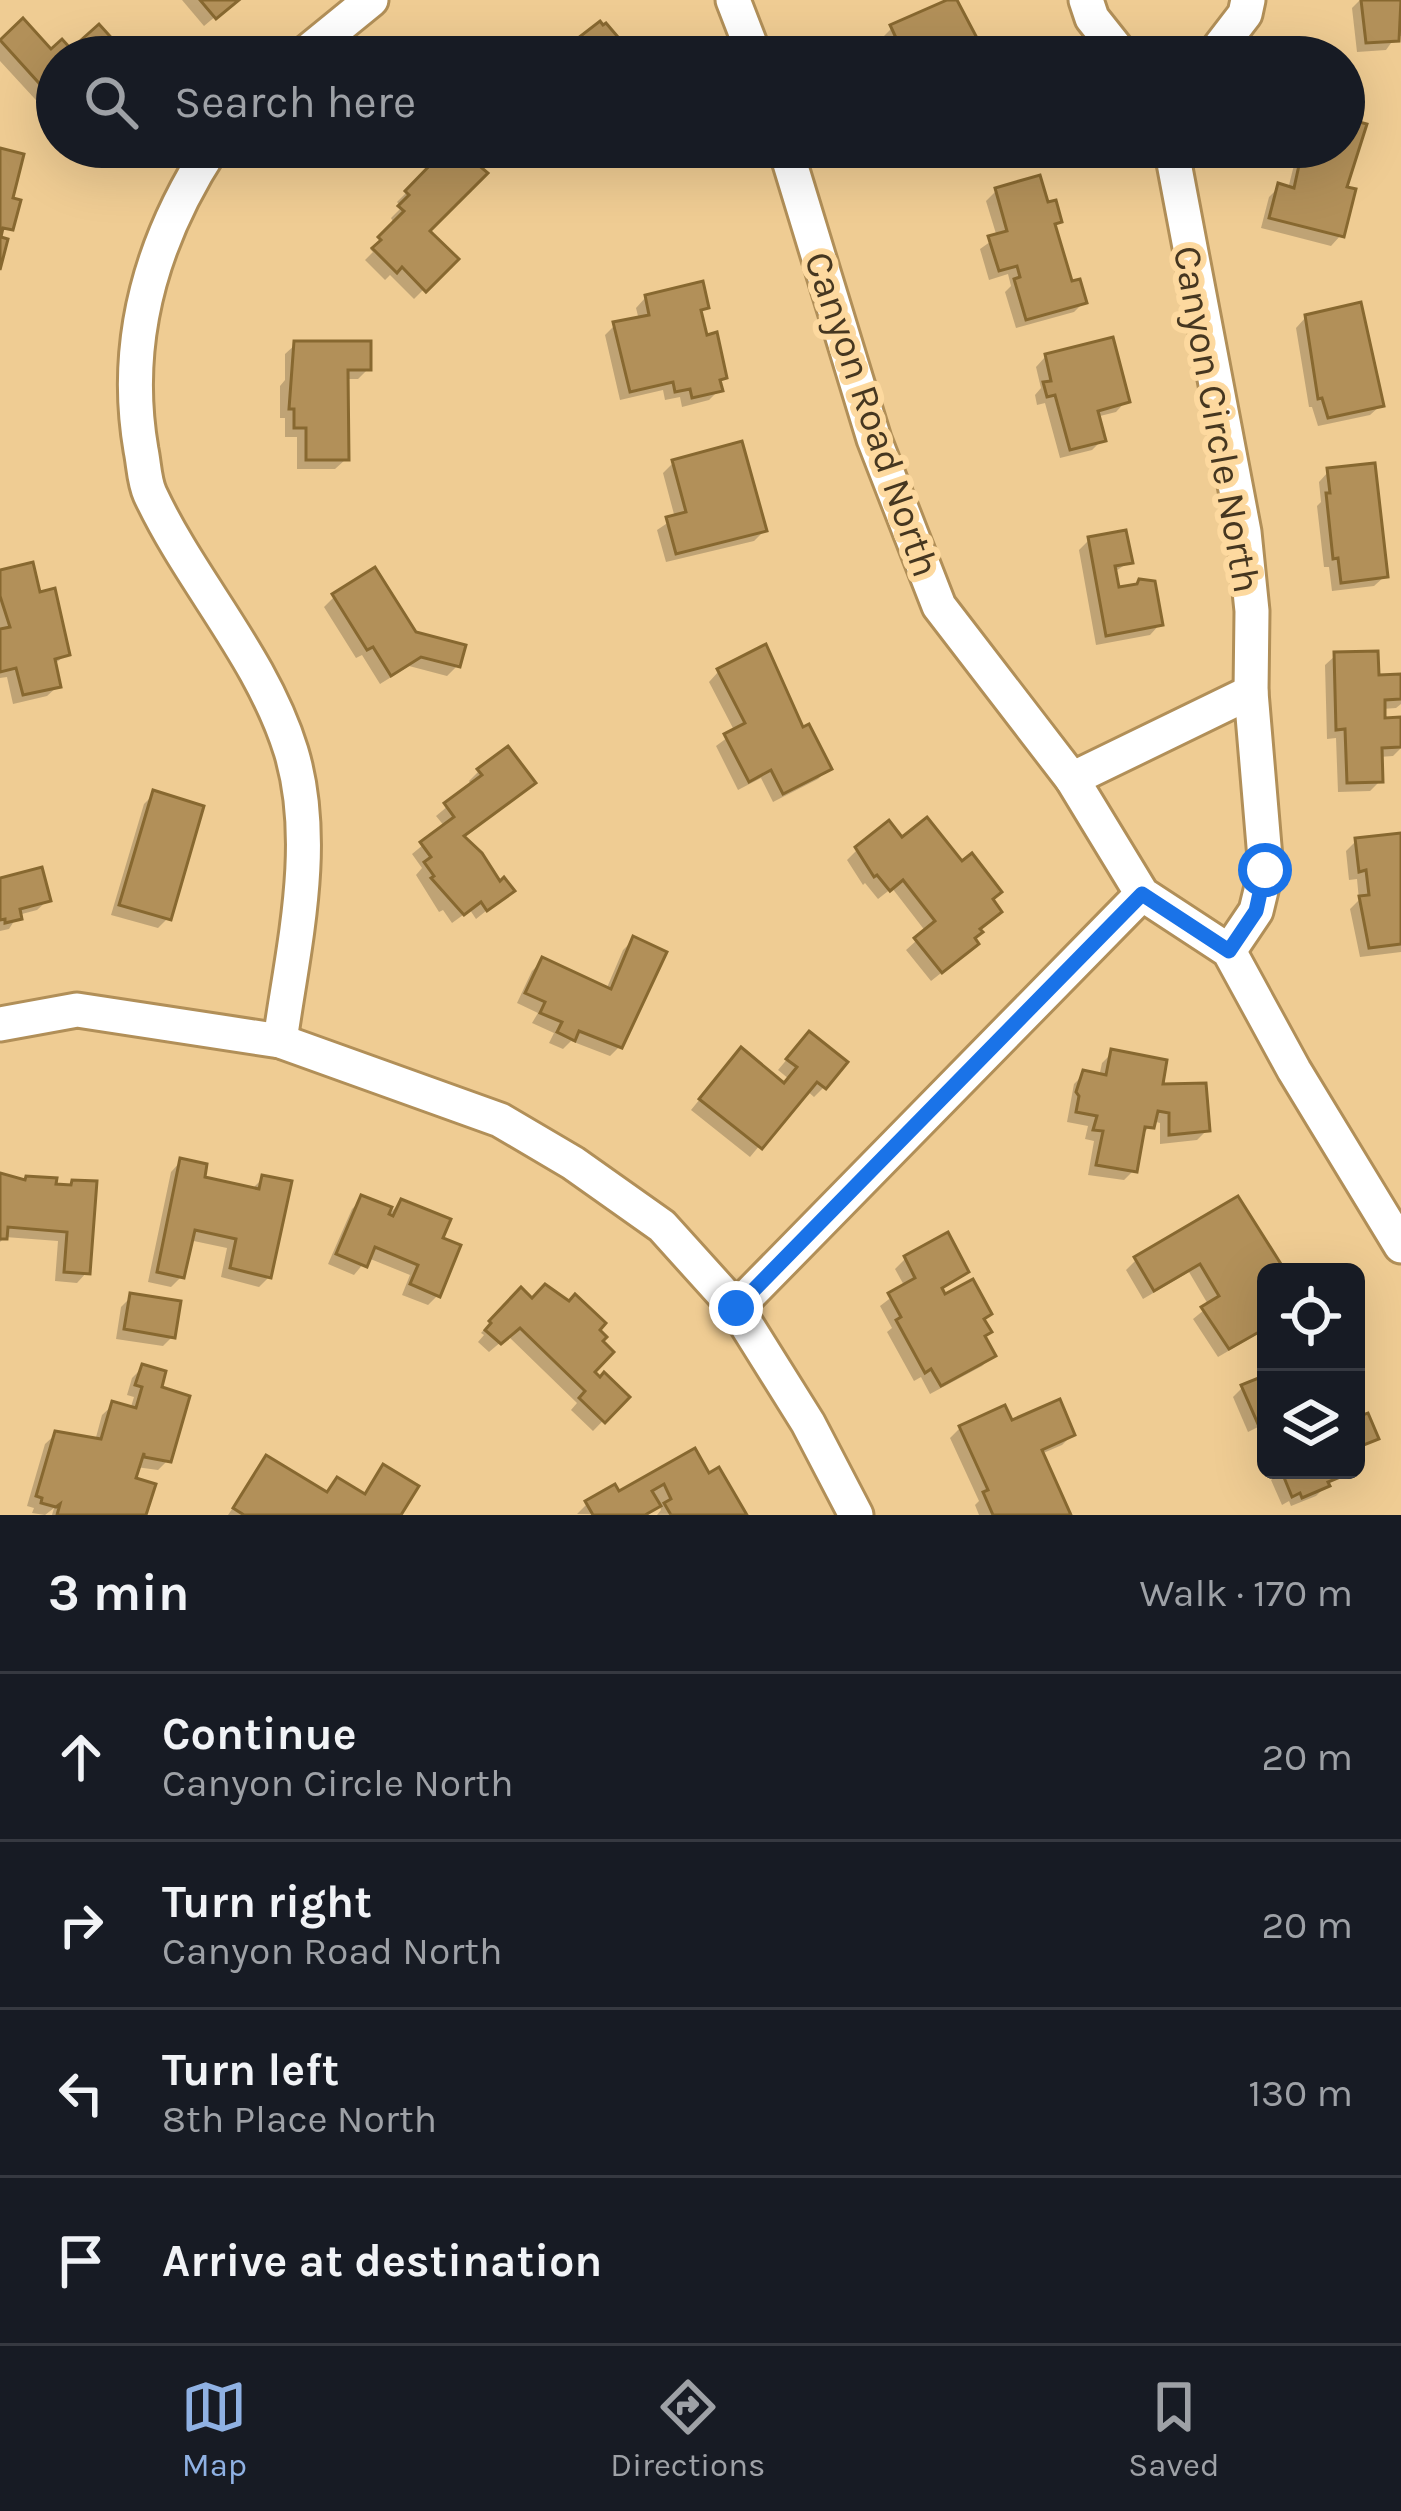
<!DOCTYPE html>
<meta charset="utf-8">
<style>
:root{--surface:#171b24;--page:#242831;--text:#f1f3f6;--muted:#9ea1a6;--line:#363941;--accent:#8fb1e3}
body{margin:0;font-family:Karla,sans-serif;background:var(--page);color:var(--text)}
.controls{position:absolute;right:36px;bottom:36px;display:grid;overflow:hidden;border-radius:18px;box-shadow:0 12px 48px #0002}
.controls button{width:108px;height:108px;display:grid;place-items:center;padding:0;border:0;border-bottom:3px solid var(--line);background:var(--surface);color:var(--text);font:60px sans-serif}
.stop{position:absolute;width:36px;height:36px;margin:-27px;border:9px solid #1a73e8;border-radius:50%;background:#fff}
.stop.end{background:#1a73e8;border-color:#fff;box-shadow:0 3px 12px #0008}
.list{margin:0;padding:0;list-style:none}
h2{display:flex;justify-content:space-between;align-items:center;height:156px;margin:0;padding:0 48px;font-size:51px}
h2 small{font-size:39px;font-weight:400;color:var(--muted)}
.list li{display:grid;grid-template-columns:78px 1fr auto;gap:36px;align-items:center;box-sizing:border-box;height:168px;padding:0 48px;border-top:3px solid var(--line)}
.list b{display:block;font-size:45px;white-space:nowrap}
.list p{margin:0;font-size:39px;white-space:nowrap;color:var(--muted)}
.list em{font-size:39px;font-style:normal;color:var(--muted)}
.icon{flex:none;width:66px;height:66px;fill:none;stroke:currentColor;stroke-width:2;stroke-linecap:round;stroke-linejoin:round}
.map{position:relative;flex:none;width:1401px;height:1515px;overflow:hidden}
.search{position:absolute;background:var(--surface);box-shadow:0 12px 48px #0002;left:36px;right:36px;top:36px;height:132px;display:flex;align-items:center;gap:30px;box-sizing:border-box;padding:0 42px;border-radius:66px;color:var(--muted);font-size:45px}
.sheet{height:828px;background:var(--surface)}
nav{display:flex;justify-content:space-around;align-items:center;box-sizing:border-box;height:168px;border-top:3px solid var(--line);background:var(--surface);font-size:33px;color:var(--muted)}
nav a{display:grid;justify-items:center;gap:6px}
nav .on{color:var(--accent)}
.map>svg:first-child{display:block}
.shadow{fill:#0003}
.building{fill:#b29059;stroke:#876830;stroke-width:3}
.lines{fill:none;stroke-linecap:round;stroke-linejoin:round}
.minor-casing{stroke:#b18f58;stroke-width:39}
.minor{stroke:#fff;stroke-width:33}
.route{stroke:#1a73e8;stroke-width:15}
.labels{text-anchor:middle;stroke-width:12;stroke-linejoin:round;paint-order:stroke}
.street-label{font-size:39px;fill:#463720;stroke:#fdd99f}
</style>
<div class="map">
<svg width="1401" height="1515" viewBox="0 0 1401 1515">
<rect width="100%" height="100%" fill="#efcc93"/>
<g class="shadow">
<path d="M182,0H235L204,26Z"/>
<path d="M1360,0H1401V36H1396L1386,50L1357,52L1352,8Z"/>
<path d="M22,22L51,53L122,54L57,57V116L49,108L46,111L0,61V43Z"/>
<path d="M892,28L982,57H890L882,38Z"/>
<path d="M1344,122L1363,126L1343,189L1341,235L1331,246L1261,228L1269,197L1279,187L1288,189L1296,157L1289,155L1291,147H1344Z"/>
<path d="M544,147H573L555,161Z"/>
<path d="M434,165L426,231L454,259L414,299L390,275L385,280L365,260L373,252L370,249L395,225L391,218L402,207L397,202Z"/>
<path d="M996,191L1046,206L1059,221L1053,227L1070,285L1084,302L1074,312L1016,328L1005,292L1011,286L1008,274L989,280L980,249L997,237L986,201Z"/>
<path d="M646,297L706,307L699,313L705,338L724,377L718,383L719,390L709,400L682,407L680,397L665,400L663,390L620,400L605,335L615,325L639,320L636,308Z"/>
<path d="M1306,317L1381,405L1370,415L1318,426L1312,407H1309L1296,328Z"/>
<path d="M296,344L368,369L358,379H345L346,459L335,469H297V437H285V418H280V386L285,380V354Z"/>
<path d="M1046,356L1126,401L1116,412L1096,417L1102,440L1092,450L1060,458L1045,403L1037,405L1035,395L1041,388L1036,367Z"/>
<path d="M673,463L764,531L754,541L666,562L657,530L675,518L663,473Z"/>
<path d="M1329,471L1385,576L1374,586L1332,591L1329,567H1324L1317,506L1321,502L1319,482Z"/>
<path d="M1089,540L1129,562L1113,573L1116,591L1160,624L1150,635L1096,645L1079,550Z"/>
<path d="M0,573L38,596L67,654L53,665L58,686L47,696L13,704L7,677L0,678Z"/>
<path d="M334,597L414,634L457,666L447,676L409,666L380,684L362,655L356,658L324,607Z"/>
<path d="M1336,655L1376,678L1401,677V704L1396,708L1382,709V721L1401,720V748L1393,756L1379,757L1380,781L1370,791L1338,792L1336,738L1327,739L1325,665Z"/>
<path d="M719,671L802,732L828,769L818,779L773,802L761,778L738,790L716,746L735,732L709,682Z"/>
<path d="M507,750L461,837L499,885L511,891L476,919L470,910L452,923L443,910L439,912L416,875L422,868L412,854L445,827L436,816L472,786L469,781L479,771Z"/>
<path d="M154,794L168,918L158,928L111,915L144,804Z"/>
<path d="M1401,836V952L1360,957L1350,909L1359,900L1357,879L1349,880L1346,851L1356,841Z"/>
<path d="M902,841L990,900L965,954L931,981L906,950L926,932L892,888L878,899L865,883L863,885L847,860L857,850Z"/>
<path d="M0,881L48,900L37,910L18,915L9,929L0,931Z"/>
<path d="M633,940L620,1046L610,1056L571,1041L563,1049L549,1043L554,1033L532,1023L538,1013L517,1003L532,971L543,960L606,990L623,950Z"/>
<path d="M799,1045L824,1087L814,1097L806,1090L750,1157L691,1110L731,1061L784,1086L789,1079L778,1070Z"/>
<path d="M1112,1053L1159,1087L1207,1130L1197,1140L1160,1144V1123L1153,1121L1140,1139L1134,1170L1124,1180L1088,1175L1094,1141L1085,1139L1088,1126L1067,1122L1074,1084L1084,1074L1099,1077L1102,1063Z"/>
<path d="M181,1161L201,1180L251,1190L263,1178L269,1277L259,1287L221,1277L227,1248L189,1240L181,1277L171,1287L148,1282L171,1172Z"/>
<path d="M0,1176L53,1187H68L73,1183L87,1272L77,1283L55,1281L58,1241L5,1237L0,1242Z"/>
<path d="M362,1199L383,1220L401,1202L439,1239L438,1295L428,1305L402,1295L410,1275L368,1258L354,1275L328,1264L352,1209Z"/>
<path d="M1237,1200L1281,1272H1266V1329L1218,1357L1193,1319L1209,1306L1189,1272L1143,1299L1126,1270L1136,1260Z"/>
<path d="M905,1259L966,1271L940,1291L982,1337L992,1356L982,1366L930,1394L921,1377L914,1381L887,1332L892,1328L880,1306L905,1287L895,1269Z"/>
<path d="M521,1291L532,1302L595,1330L599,1341L591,1372L626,1397L593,1431L571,1410L577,1403L508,1336L489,1352L478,1342L484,1335L481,1333Z"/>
<path d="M131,1297L173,1336L163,1346L116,1339L121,1307Z"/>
<path d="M143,1367L158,1389L168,1460L158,1470L136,1467L132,1480L143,1515H52L54,1508L45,1515L32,1513L34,1508L27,1506L45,1444L56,1434L95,1441L102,1415L113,1405L130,1410L134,1397L127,1395L132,1378Z"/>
<path d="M1266,1378V1423L1248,1432L1233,1397L1243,1387Z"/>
<path d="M1011,1424L1072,1435L1062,1445L1041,1454L1068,1515H979L975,1505L979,1501L950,1438L960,1428Z"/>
<path d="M694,1452L708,1477L744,1515H657L661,1510L659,1504L648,1515L577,1514L587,1504L618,1495Z"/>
<path d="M266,1459L325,1494L337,1481L362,1496L384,1468L398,1515H228Z"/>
<path d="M1281,1470H1332L1335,1477L1316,1496L1291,1506L1289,1501L1282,1505L1271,1480Z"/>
</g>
<g class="building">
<path d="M200,0H239L216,19Z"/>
<path d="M947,0H957L987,57H925L921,48L904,55L890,25Z"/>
<path d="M1361,0H1401L1399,41L1366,43Z"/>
<path d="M23,18L51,49L62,39L71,49L99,24L126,54L57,57V103L0,40Z"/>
<path d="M600,21L603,25L606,23L635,57H542L563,40L573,52L582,44L578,38Z"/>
<path d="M1344,118L1367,124L1347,187L1356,189L1344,237L1269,218L1278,183L1294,188L1303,147H1344Z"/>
<path d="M457,147L488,173L430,231L459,259L426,292L402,267L397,273L372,248L381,240L378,237L404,211L398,206L409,195L405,191L435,160L439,165Z"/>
<path d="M0,148L24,154L13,198L21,200L13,230L3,228L1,237L8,239L0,270Z"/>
<path d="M1040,175L1048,202L1056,200L1062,222L1055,224L1072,281L1080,279L1087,303L1026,320L1014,279L1020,277L1017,266L999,271L988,236L1007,231L995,188Z"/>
<path d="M703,281L709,308L701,310L707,335L717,332L727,378L720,380L723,391L692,398L690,389L675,392L673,382L630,392L613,322L649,315L645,295Z"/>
<path d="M1361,302L1384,406L1328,418L1322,398L1318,399L1305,315Z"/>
<path d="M1113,337L1130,402L1098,411L1106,441L1070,450L1055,395L1047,397L1043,382L1051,381L1045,354Z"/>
<path d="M294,341H371V370H348L349,460H306V428H294V409H289Z"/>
<path d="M742,441L767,531L676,554L666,517L686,512L672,460Z"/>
<path d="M1375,463L1388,577L1341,583L1338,558L1333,559L1326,493H1330L1327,468Z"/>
<path d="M1126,530L1133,563L1115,566L1119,587L1137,584L1139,579L1155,581L1163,625L1106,636L1088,537Z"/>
<path d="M33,562L40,592L55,588L70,655L55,659L61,687L23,695L16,668L0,672V629L10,627L0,596V570Z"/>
<path d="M375,567L416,632L466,645L460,667L421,657L391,676L373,647L367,650L332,594Z"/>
<path d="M766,644L803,727L809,724L832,769L783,794L771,770L749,782L724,734L745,723L717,669Z"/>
<path d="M1378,651L1379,675L1401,674V699L1385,700V718L1401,717V747L1382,748L1383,782L1347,783L1345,729L1336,730L1334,652Z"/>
<path d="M508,746L536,783L464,836L482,853L500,881L504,877L515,891L487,911L481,902L464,915L431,878L434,876L424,862L431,857L420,842L454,817L444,803L482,775L477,769Z"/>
<path d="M153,790L204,806L171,920L119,905Z"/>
<path d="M927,817L962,861L972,853L1002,892L993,899L1002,912L980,929L983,932L975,938L979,944L942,973L914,938L935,921L903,880L890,891L877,875L874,877L855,847L889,820L902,837Z"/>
<path d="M1401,833V944L1369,948L1359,896L1369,895L1366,870L1359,872L1355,838Z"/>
<path d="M42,867L51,901L20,909L22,919L5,923V919L0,920V878Z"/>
<path d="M633,936L667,952L622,1048L579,1031L575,1041L557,1032L562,1022L540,1013L545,1002L525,993L542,957L611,989Z"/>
<path d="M809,1031L848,1062L826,1089L817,1082L762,1149L699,1099L741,1047L784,1083L797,1067L786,1059Z"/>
<path d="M1111,1049L1167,1060L1163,1084L1206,1083L1210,1131L1169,1135V1113L1158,1111L1154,1128L1145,1127L1137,1172L1096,1165L1103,1131L1093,1130L1097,1116L1076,1112L1079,1096L1076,1092L1083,1070L1106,1075Z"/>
<path d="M180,1158L207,1164L205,1177L259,1189L262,1175L292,1181L271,1278L230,1268L236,1239L195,1230L184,1278L157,1272Z"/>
<path d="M0,1173L25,1180L26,1176L57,1178L56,1184L71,1185L72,1180L97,1181L90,1274L64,1272L67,1232L8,1227L7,1239H0Z"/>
<path d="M361,1195L392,1207L389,1214L393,1216L401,1199L451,1219L443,1238L461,1245L440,1297L410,1284L418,1265L375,1247L367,1267L336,1254Z"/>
<path d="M1238,1196L1286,1272H1266V1328L1229,1349L1201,1307L1219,1296L1200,1264L1154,1291L1134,1257Z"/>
<path d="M948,1232L969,1272L942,1288L945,1294L973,1279L992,1314L984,1319L992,1332L985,1336L996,1356L941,1386L931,1369L925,1373L896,1320L901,1317L888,1293L915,1278L904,1256Z"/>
<path d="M545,1284L569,1301L575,1294L606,1323L600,1330L607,1337L603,1341L614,1352L595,1372L600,1377L604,1372L630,1397L605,1423L579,1398L585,1391L520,1328L501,1344L485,1330L491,1323L489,1321L521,1287L532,1298Z"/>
<path d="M130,1293L181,1301L175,1338L124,1329Z"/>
<path d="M142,1364L166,1371L162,1387L190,1396L171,1462L144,1457V1453L136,1478L156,1484L146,1515H57L60,1504L56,1507L41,1503L42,1498L36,1496L55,1431L101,1439L112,1401L136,1408L142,1387L135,1385Z"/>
<path d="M1266,1375V1421L1258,1424L1241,1385Z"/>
<path d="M1060,1399L1075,1435L1042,1450L1071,1515H993L983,1492L988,1490L959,1426L1005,1405L1012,1420Z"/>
<path d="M1368,1413L1379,1439L1356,1448V1417Z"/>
<path d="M695,1448L709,1473L719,1467L747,1515H671L664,1503L671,1499L664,1484L652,1491L661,1506L645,1515H593L585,1501L615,1484L619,1491Z"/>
<path d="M266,1455L327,1492L337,1477L365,1494L383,1464L419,1486L401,1515H244L233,1508Z"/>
<path d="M1281,1470H1335L1338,1478L1328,1482L1330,1486L1302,1498L1300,1493L1292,1497Z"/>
</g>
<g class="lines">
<defs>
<g id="minor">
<path d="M733,0L755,57"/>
<path d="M1086,0L1092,18L1123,57"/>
<path d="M301,57L371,0"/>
<path d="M1212,57L1245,14L1248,0"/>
<path d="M212,147C152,239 122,339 141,450C144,464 144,481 150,494C191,582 262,657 291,751C319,843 293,948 280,1041"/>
<path d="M785,147L874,439L939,606L1072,779L1142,894L1229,951L1294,1070L1401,1246"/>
<path d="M1171,147L1244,532L1252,611L1251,692L1266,870L1256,911L1229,951"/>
<path d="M1072,779L1251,692"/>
<path d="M0,1024L77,1010L280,1041L500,1120L573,1163L662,1226L736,1308L808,1423L856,1515"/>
<path d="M736,1308L1142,894"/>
</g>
</defs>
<use href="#minor" class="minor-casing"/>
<use href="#minor" class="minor"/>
</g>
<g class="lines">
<path class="route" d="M736,1308L1142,894L1229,951L1256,911L1265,870"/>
</g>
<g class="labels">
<g class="street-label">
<text transform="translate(873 414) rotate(71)" y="14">Canyon Road North</text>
<text transform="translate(1218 419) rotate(80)" y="14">Canyon Circle North</text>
</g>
</g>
</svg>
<div class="controls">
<button><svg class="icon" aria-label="locate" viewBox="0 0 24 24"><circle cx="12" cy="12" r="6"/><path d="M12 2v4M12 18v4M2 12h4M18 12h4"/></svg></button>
<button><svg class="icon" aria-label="layers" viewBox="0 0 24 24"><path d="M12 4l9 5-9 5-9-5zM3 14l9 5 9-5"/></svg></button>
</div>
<div class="stop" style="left:1265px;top:870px"></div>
<div class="stop end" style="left:736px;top:1308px"></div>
<div class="search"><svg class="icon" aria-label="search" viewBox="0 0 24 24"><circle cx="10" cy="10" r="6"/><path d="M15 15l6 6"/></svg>Search here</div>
</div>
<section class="sheet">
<h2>3 min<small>Walk · 170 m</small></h2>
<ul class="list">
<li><svg class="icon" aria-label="ahead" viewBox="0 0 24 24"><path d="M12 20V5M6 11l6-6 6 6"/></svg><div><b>Continue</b><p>Canyon Circle North</p></div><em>20 m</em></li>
<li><svg class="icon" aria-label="right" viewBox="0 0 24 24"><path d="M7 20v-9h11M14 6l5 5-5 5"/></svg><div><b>Turn right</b><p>Canyon Road North</p></div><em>20 m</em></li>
<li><svg class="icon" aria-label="left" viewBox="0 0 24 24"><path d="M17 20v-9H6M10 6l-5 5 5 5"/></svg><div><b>Turn left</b><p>8th Place North</p></div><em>130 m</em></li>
<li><svg class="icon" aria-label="arrive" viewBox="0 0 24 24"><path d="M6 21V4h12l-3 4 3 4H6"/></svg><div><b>Arrive at destination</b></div></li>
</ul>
</section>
<nav>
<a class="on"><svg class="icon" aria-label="map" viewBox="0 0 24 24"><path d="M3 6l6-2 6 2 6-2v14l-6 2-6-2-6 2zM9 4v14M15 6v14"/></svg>Map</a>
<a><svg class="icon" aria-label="directions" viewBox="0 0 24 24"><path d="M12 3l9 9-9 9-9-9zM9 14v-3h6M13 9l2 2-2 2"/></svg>Directions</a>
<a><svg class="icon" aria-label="saved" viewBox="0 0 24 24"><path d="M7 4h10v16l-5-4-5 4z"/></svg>Saved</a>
</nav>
